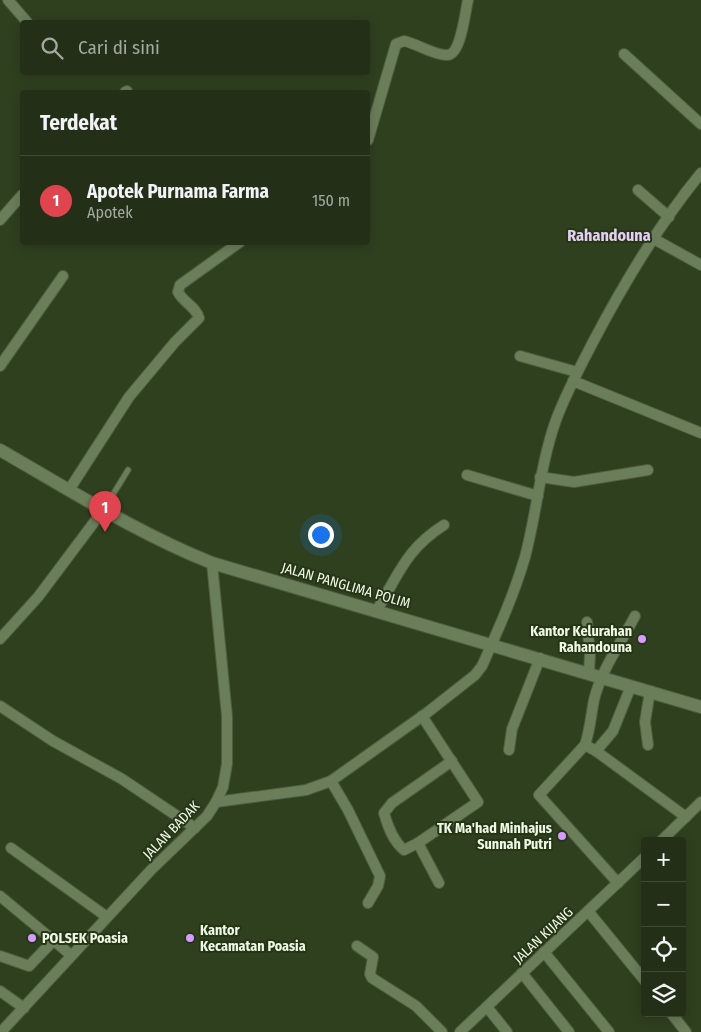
<!DOCTYPE html>
<html lang="id">
<meta charset="utf-8">
<style>
:root{--surface:#233017;--page:#2b3820;--text:#f1f3f6;--muted:#a3a9a1;--line:#404b36;--accent:#db2777}
body{margin:0;font-family:"Fira Sans Condensed",sans-serif;background:var(--page);color:var(--text)}
.controls{position:absolute;right:15px;bottom:15px;display:grid;overflow:hidden;border-radius:5px;box-shadow:0 2px 12px #0003}
.controls button{width:45px;height:45px;display:grid;place-items:center;padding:0;border:0;border-bottom:1px solid var(--line);background:var(--surface);color:var(--text);font:25px sans-serif}
.you{position:absolute;left:320px;top:534px;width:18px;height:18px;margin:-12px;border:4px solid #fff;border-radius:50%;background:#1a73e8;box-shadow:0 0 0 8px #1a73e833}
.badge{display:grid;place-items:center;width:32px;height:32px;border-radius:50%;background:var(--accent);color:#fff;font-size:16px;font-weight:700}
.pin{position:absolute;translate:-50% -41px;filter:drop-shadow(0 1px 2px #0008)}
.pin::after{content:'';position:absolute;top:26px;width:18px;height:15px;background:inherit;clip-path:polygon(0 0,100% 0,50% 100%)}
.list{margin:0;padding:0;list-style:none}
h2{display:flex;justify-content:space-between;align-items:center;height:65px;margin:0;padding:0 20px;font-size:21px}
h2 small{font-size:16px;font-weight:400;color:var(--muted)}
.list li{display:grid;grid-template-columns:32px 1fr auto;gap:15px;align-items:center;box-sizing:border-box;height:90px;padding:0 20px;border-top:1px solid var(--line)}
.list b{display:block;font-size:19px;white-space:nowrap}
.list p{margin:0;font-size:16px;white-space:nowrap;color:var(--muted)}
.list em{font-size:16px;font-style:normal;color:var(--muted)}
.icon{flex:none;width:28px;height:28px;fill:none;stroke:currentColor;stroke-width:2;stroke-linecap:round;stroke-linejoin:round}
.map{position:relative;flex:none;width:701px;height:1032px;overflow:hidden}
.search{position:absolute;background:var(--surface);box-shadow:0 2px 12px #0003;left:20px;top:20px;width:350px;height:55px;display:flex;align-items:center;gap:12px;box-sizing:border-box;padding:0 18px;border-radius:5px;color:var(--muted);font-size:19px}
.panel{position:absolute;background:var(--surface);box-shadow:0 2px 12px #0003;left:20px;top:90px;width:350px;height:155px;border-radius:5px}
.map>svg:first-child{display:block}
.lines{fill:none;stroke-linecap:round;stroke-linejoin:round}
.service-casing{stroke:#4f5d40;stroke-width:7}
.minor-casing{stroke:#4f5d40;stroke-width:12}
.tertiary-casing{stroke:#4f5d40;stroke-width:14}
.service{stroke:#6b7e5a;stroke-width:5}
.minor{stroke:#6b7e5a;stroke-width:10}
.tertiary{stroke:#6b7e5a;stroke-width:12}
.poi-dot{fill:#d49cfb;stroke:#263515;stroke-width:2}
.labels{text-anchor:middle;stroke-width:4;stroke-linejoin:round;paint-order:stroke}
.street-label{font-size:14px;fill:#eef8e5;stroke:#263515}
.poi-label{font-size:14px;font-weight:bold;fill:#eef8e5;stroke:#263515;text-anchor:end}
.quarter-label{font-size:16px;font-weight:bold;fill:#e6cff7;stroke:#263515}
</style>
<div class="map">
<svg width="701" height="1032" viewBox="0 0 701 1032">
<rect width="100%" height="100%" fill="#2f401f"/>
<g class="lines">
<defs>
<path id="service" d="M104,509L128,470"/>
<g id="minor">
<path d="M8,0L27,22"/>
<path d="M624,54L701,124"/>
<path d="M125,92L127,91"/>
<path d="M368,140L396,44L404,41C418,44 431,54 446,55C461,57 465,12 468,0"/>
<path d="M638,190L669,217"/>
<path d="M0,220L22,195"/>
<path d="M654,239L701,265"/>
<path d="M520,356L577,372"/>
<path d="M0,366L63,276"/>
<path d="M573,381L701,433"/>
<path d="M467,475L538,496"/>
<path d="M540,477L574,482L648,470"/>
<path d="M69,490L129,397L175,342L199,318C197,308 183,302 178,292L180,285L240,242"/>
<path d="M377,610C399,574 406,549 444,525"/>
<path d="M587,622L590,655L589,672"/>
<path d="M0,639L38,597L104,509"/>
<path d="M0,706L53,741L122,779L195,828"/>
<path d="M422,716L478,802L418,843L439,883"/>
<path d="M585,745C590,730 591,715 594,700C601,670 621,643 635,616"/>
<path d="M648,745L645,722L650,691"/>
<path d="M509,750L512,729L540,658"/>
<path d="M596,751L686,817"/>
<path d="M331,781L348,810L380,876L378,886L368,903"/>
<path d="M216,802L306,790L331,781L428,712L475,675L482,666C498,630 514,595 525,557C537,512 540,465 556,420C566,393 580,367 593,342C624,283 659,224 701,173"/>
<path d="M661,841L701,802"/>
<path d="M418,843L404,850C393,841 388,827 384,813L392,803L452,761"/>
<path d="M11,848L107,917"/>
<path d="M618,883L539,795L585,745L596,751L613,731L631,686"/>
<path d="M0,896L71,955"/>
<path d="M588,911L645,981"/>
<path d="M357,946L373,957L370,974L372,978L416,1006L442,1032"/>
<path d="M544,952L609,1032"/>
<path d="M0,956L29,966L53,941"/>
<path d="M522,973L569,1032"/>
<path d="M0,991L24,1008"/>
<path d="M487,1007L507,1032"/>
<path d="M671,1013L686,1032"/>
<path d="M1,1032L151,870L207,816L216,802L223,787L227,764V716L212,563"/>
<path d="M460,1032L645,857"/>
</g>
<path id="tertiary" d="M0,450C70,490 137,533 212,563L701,707"/>
</defs>
<use href="#service" class="service-casing"/>
<use href="#minor" class="minor-casing"/>
<use href="#tertiary" class="tertiary-casing"/>
<use href="#service" class="service"/>
<use href="#minor" class="minor"/>
<use href="#tertiary" class="tertiary"/>
</g>
<g class="poi-dot">
<circle cx="642" cy="639" r="5"/>
<circle cx="562" cy="836" r="5"/>
<circle cx="32" cy="938" r="5"/>
<circle cx="190" cy="938" r="5"/>
</g>
<g class="labels">
<g class="street-label">
<text transform="translate(346 585) rotate(16)" y="5">JALAN PANGLIMA POLIM</text>
<text transform="translate(171 830) rotate(-46)" y="5">JALAN BADAK</text>
<text transform="translate(543 935) rotate(-43)" y="5">JALAN KIJANG</text>
</g>
<g class="poi-label">
<text x="632" y="636">Kantor Kelurahan<tspan x="632" dy="16">Rahandouna</tspan></text>
<text x="552" y="833">TK Ma'had Minhajus<tspan x="552" dy="16">Sunnah Putri</tspan></text>
<text x="200" y="935" text-anchor="start">Kantor<tspan x="200" dy="16">Kecamatan Poasia</tspan></text>
<text x="42" y="943" text-anchor="start">POLSEK Poasia</text>
</g>
<g class="quarter-label">
<text x="609" y="241">Rahandouna</text>
</g>
</g>
</svg>
<div class="controls">
<button>+</button>
<button>−</button>
<button><svg class="icon" aria-label="locate" viewBox="0 0 24 24"><circle cx="12" cy="12" r="6"/><path d="M12 2v4M12 18v4M2 12h4M18 12h4"/></svg></button>
<button><svg class="icon" aria-label="layers" viewBox="0 0 24 24"><path d="M12 4l9 5-9 5-9-5zM3 14l9 5 9-5"/></svg></button>
</div>
<div class="you"></div>
<div class="pin badge" style="left:105px;top:532px;background:#e0444e">1</div>
<div class="search"><svg class="icon" aria-label="search" viewBox="0 0 24 24"><circle cx="10" cy="10" r="6"/><path d="M15 15l6 6"/></svg>Cari di sini</div>
<section class="panel">
<h2>Terdekat<small></small></h2>
<ul class="list">
<li><span class="badge" style="background:#e0444e">1</span><div><b>Apotek Purnama Farma</b><p>Apotek</p></div><em>150 m</em></li>
</ul>
</section>
</div>
